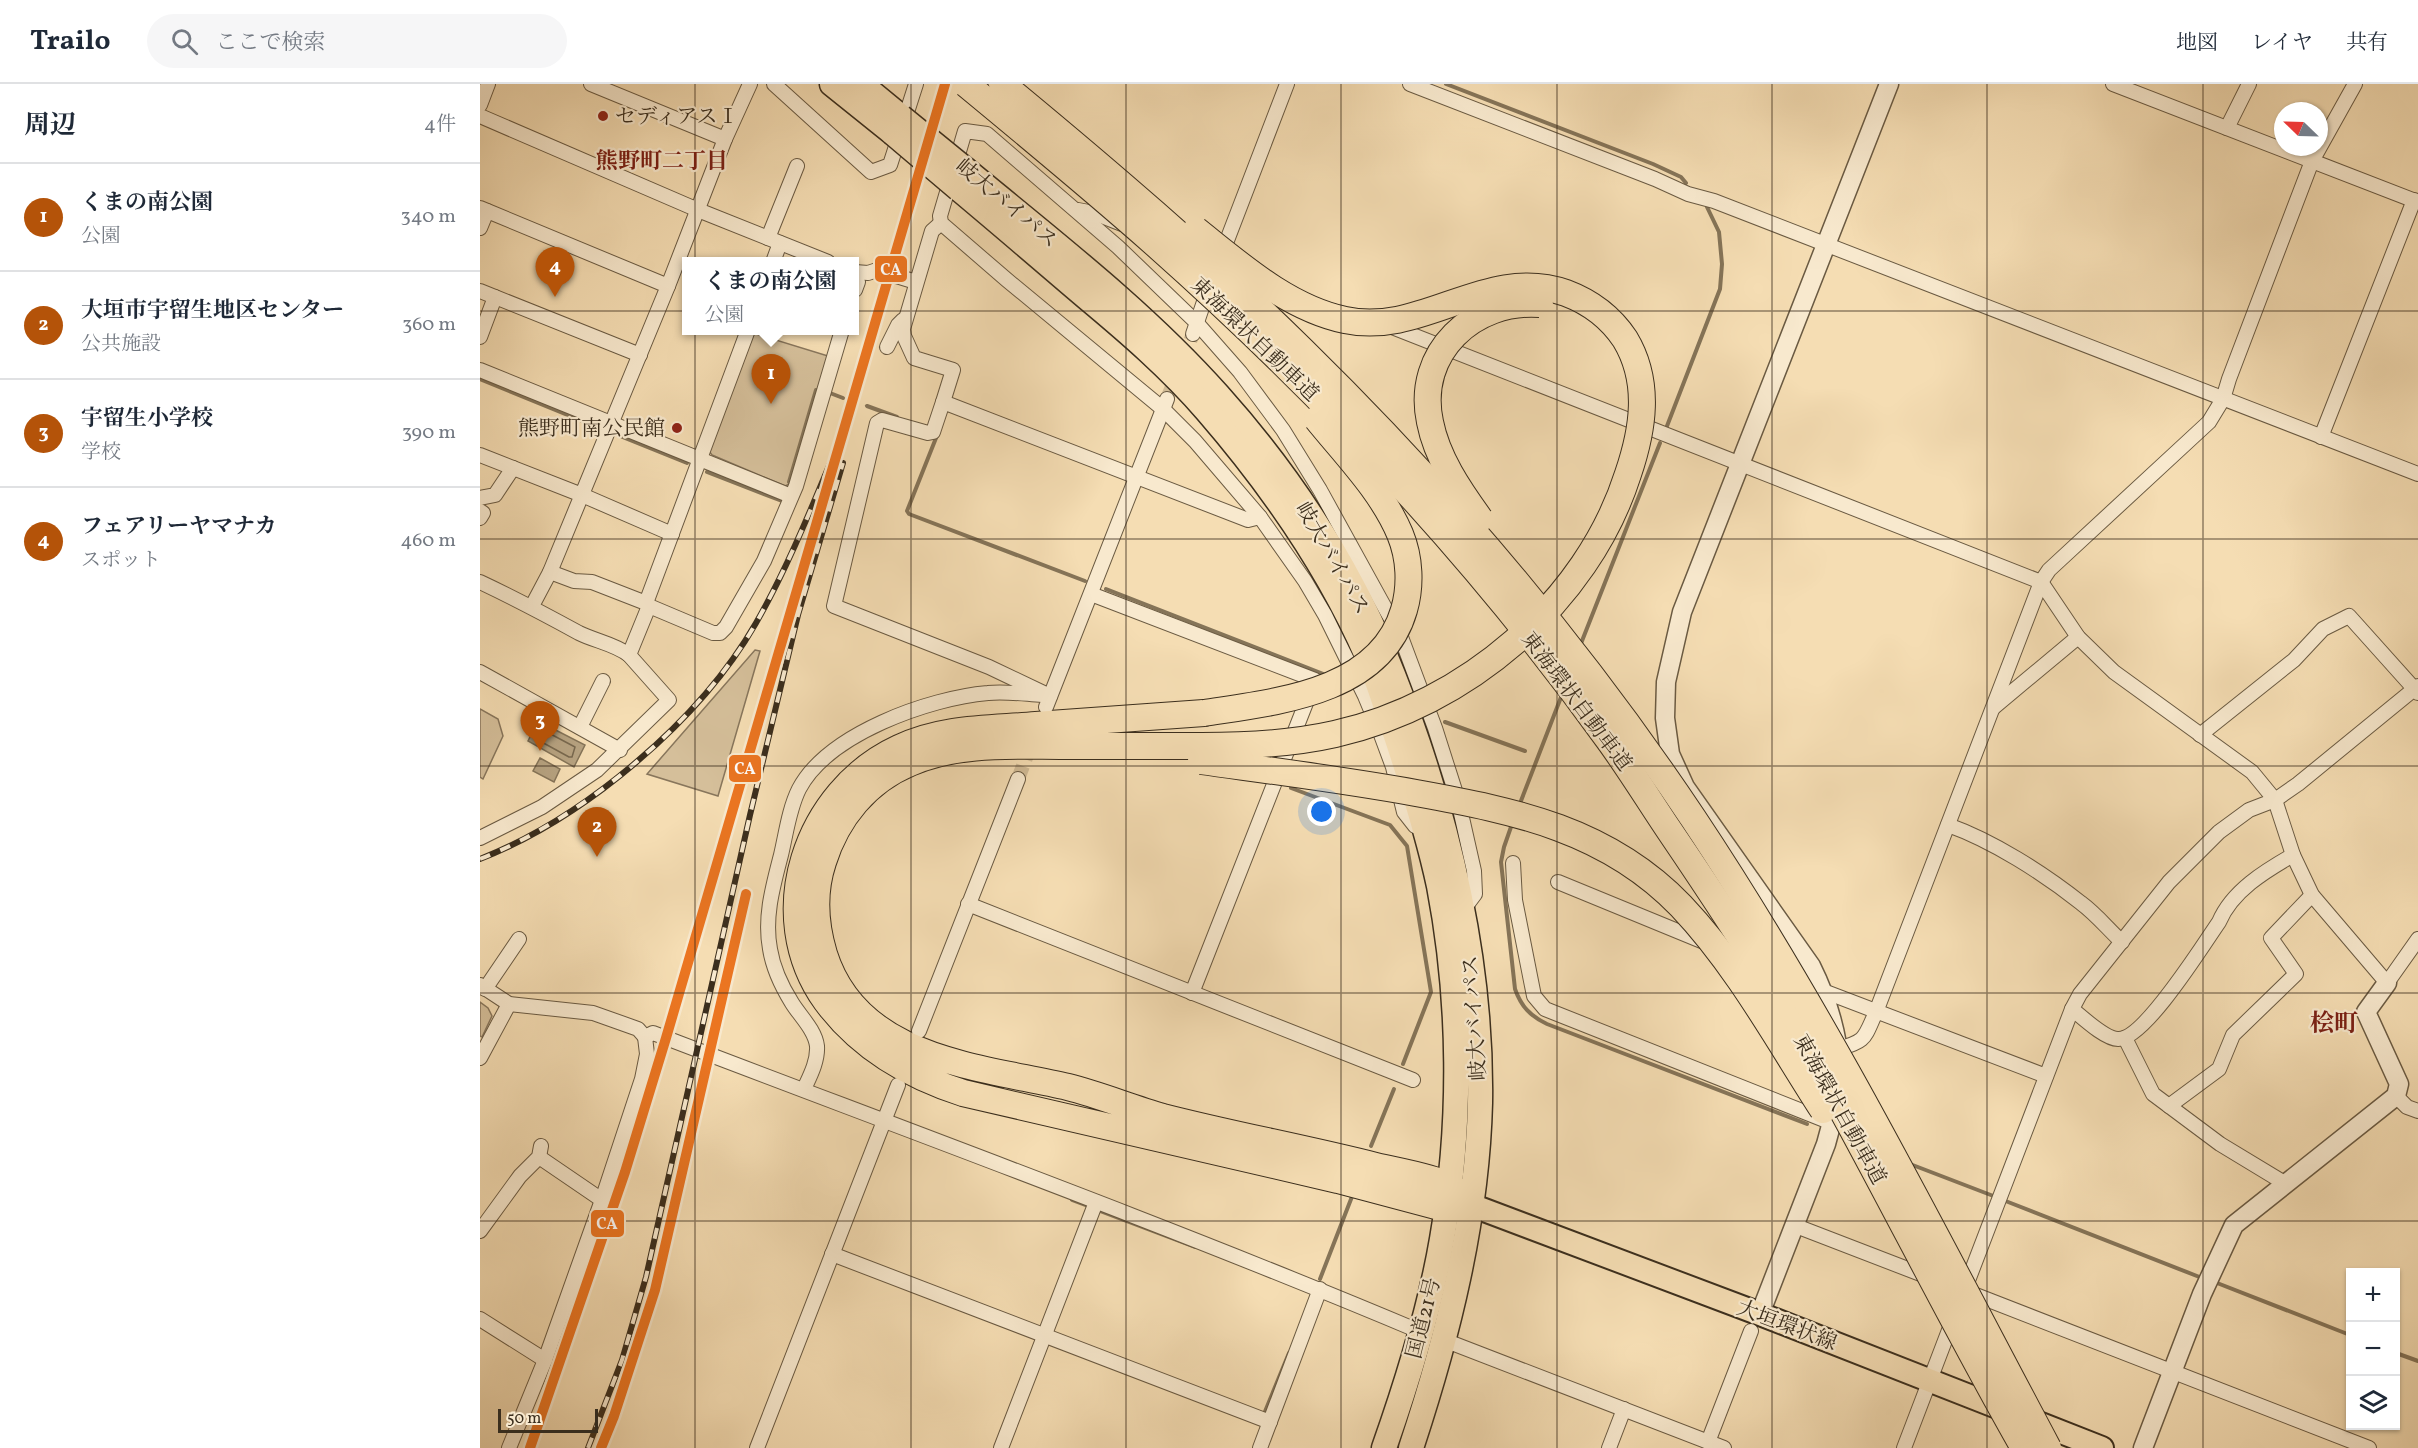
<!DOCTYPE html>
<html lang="ja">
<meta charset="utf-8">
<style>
:root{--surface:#fff;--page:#f6f6f7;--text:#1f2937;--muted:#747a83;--line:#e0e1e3;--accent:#b45309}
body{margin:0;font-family:Vollkorn,"Noto Serif JP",serif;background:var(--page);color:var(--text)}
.controls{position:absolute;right:18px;bottom:18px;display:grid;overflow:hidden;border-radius:0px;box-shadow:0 2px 4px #0004}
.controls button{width:54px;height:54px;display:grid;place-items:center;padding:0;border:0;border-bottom:2px solid var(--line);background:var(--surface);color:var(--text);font:30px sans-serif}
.compass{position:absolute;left:1794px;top:18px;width:54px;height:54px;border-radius:50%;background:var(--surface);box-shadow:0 2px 4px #0004;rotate:293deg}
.scale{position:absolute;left:18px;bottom:15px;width:100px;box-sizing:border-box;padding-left:6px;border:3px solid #3b2e1d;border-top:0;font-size:16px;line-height:21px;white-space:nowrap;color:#3b2e1d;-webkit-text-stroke:4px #f8e9ce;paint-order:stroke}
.you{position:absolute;left:842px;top:728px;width:21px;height:21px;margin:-15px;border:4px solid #fff;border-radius:50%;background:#1a73e8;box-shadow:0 0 0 9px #1a73e833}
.badge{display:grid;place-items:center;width:39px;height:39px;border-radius:50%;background:var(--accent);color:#fff;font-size:20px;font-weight:700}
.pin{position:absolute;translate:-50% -50px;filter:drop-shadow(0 2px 3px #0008)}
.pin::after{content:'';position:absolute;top:32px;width:21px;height:18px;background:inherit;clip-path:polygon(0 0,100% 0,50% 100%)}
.popup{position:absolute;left:202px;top:173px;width:177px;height:78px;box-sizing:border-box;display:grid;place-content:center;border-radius:0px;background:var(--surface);filter:drop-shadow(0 2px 4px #0005);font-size:20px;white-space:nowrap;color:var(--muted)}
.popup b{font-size:22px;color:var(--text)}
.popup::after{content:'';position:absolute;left:50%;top:100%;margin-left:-12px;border:12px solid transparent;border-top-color:var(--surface)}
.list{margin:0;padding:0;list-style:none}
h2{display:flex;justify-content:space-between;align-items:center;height:78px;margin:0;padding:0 24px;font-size:26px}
h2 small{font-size:20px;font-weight:400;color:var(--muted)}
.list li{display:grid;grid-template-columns:39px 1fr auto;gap:18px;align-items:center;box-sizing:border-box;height:108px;padding:0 24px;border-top:2px solid var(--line)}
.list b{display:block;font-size:22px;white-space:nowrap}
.list p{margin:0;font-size:20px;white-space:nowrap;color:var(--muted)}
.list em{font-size:20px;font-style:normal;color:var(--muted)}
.icon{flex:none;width:33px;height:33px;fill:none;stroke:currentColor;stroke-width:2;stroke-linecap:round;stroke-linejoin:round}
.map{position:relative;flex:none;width:1938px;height:1364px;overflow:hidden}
header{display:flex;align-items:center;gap:36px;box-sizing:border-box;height:84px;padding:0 30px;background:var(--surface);border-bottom:2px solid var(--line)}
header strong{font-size:28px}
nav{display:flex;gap:33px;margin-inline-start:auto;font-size:21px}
.search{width:420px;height:54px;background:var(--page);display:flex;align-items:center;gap:15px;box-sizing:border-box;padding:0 21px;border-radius:33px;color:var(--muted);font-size:22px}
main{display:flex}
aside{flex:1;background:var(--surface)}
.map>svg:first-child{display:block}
.green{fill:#d5bf9a;stroke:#88765c;stroke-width:1.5}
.water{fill:#b6a280;stroke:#857458;stroke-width:1.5}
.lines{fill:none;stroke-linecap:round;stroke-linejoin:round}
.shore{stroke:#78684e;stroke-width:1.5}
.stream{stroke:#857458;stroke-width:4}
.minor-tunnel{stroke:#d0ba95;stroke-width:14;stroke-dasharray:14 7;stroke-linecap:butt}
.minor-casing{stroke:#6a5a42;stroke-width:16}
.tertiary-casing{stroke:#6a5a42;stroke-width:21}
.primary-casing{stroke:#3b2e1d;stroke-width:26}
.trunk-casing{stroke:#3b2e1d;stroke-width:27}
.motorway-casing{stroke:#3b2e1d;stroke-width:28}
.minor{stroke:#f8e9ce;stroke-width:14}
.tertiary{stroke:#f8e9ce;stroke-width:18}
.primary{stroke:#f5ddb3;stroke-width:22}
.trunk{stroke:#f5ddb3;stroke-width:24}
.motorway{stroke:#f5ddb3;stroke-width:26}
.rail-casing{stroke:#3b2e1d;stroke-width:6}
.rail{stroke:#f8e9ce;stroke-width:4;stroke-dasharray:11;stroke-linecap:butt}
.trunk-bridge-casing{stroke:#3b2e1d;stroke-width:27;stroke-linecap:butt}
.motorway-bridge-casing{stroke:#3b2e1d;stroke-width:28;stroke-linecap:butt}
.trunk-bridge{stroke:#f5ddb3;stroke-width:24}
.motorway-bridge{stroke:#f5ddb3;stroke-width:26}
.rail-1-casing{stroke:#f8e9ce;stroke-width:15}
.rail-1{stroke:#eb7521;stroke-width:10}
.grid{fill:none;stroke:#3b2e1d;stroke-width:1.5;stroke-opacity:0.55}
.poi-dot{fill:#8f2418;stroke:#f8e9ce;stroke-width:2}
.labels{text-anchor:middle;stroke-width:4.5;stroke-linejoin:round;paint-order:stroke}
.poi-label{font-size:21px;fill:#3b2e1d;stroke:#f8e9ce;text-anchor:start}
.street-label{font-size:21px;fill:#3b2e1d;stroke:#f8e9ce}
.neighbourhood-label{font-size:22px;font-weight:bold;fill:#7a1f14;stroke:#f8e9ce}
.quarter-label{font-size:24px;font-weight:bold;fill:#7a1f14;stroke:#f8e9ce}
.line-badge{stroke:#f8e9ce;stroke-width:2}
.badge-label{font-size:16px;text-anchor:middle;font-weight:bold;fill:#fff}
</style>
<header>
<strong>Trailo</strong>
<div class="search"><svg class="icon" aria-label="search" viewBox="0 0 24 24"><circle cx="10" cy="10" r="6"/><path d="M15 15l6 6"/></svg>ここで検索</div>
<nav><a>地図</a><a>レイヤ</a><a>共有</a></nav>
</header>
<main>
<aside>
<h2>周辺<small>4件</small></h2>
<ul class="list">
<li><span class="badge">1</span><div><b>くまの南公園</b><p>公園</p></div><em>340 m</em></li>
<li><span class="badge">2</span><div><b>大垣市宇留生地区センター</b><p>公共施設</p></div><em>360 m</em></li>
<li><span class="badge">3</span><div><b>宇留生小学校</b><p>学校</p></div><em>390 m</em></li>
<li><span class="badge">4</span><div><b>フェアリーヤマナカ</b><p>スポット</p></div><em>460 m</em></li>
</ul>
</aside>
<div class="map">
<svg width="1938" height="1364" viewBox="0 0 1938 1364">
<rect width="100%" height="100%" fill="#f5ddb3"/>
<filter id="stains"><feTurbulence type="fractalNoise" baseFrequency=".00333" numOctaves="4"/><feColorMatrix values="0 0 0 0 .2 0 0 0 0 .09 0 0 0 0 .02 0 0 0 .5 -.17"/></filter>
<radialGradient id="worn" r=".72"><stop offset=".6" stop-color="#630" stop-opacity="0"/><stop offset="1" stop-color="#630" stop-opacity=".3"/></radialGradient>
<g class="green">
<path d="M273,249L348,272L312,399L305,402L232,371L229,367Z"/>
<path d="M275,566L280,567L238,712L167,690Z"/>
<path d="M0,625L18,635L23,652L3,695L0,693Z"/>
<path d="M0,918L8,924L12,932L2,953L0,952Z"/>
</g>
<g class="water">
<path d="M58,637L105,661L94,683L48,657Z"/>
<path d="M60,674L80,685L74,698L53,687Z"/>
</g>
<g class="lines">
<path class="shore" d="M63,646L95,663L92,673H89L58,656L60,647Z"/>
<g class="stream">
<path d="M966,0L1173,80L1201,93L1206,99"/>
<path d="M0,295L117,343"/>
<path d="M350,309L363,314"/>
<path d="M387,322L417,333"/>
<path d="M1187,342L1240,205L1242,180L1239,148L1227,123"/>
<path d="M458,349L427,427L429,430L605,497"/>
<path d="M140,352L207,379"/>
<path d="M227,388L302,417"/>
<path d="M309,398L336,306"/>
<path d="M626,505L846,591"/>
<path d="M1100,562L1180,359"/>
<path d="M965,638L1045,667"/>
<path d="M811,704L910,741L927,762L951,908L923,980"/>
<path d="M1039,722L1083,608"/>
<path d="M1032,740L1024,763L1021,778L1035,905C1041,922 1050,932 1067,940L1327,1040"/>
<path d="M891,1062L914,1005"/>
<path d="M1430,1080L1516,1113"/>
<path d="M592,1116L608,1122"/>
<path d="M1523,1116L1722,1194"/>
<path d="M620,1127L715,1163"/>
<path d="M840,1195L873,1110"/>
<path d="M1732,1197L1870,1251"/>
<path d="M1916,1269L1938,1277"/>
<path d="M784,1330L809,1269"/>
</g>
<g class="minor-tunnel">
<path d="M687,315L713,250"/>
<path d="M538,695L552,658"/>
</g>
<defs>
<g id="minor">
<path d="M111,0L245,55"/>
<path d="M294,0L391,88L410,81L436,0"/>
<path d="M930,0L1175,95L1208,110L1234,117L1938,390"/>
<path d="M1633,0L1938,118"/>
<path d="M0,21L8,0"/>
<path d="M0,32L218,126L348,178"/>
<path d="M1747,44L1769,0"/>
<path d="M0,124L188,202"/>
<path d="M598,126L614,129L642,140"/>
<path d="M461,139L452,147L423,245L424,252L434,274L473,286L463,318"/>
<path d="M0,144L7,127"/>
<path d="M288,154L317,82"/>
<path d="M741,172L807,0"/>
<path d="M293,178L300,159"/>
<path d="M375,188L388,189L397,186L436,198"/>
<path d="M375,191L378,198L375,206"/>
<path d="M0,207L160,271"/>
<path d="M907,241L1561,498L1598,553L1634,588L1772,688L1795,716L1813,771L1832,811L1907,899L1938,855"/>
<path d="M713,250L729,203"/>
<path d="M0,253L15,213"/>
<path d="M407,263L418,241L423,236"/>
<path d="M0,286L311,412"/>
<path d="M1841,353L1934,116"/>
<path d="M0,371L102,411L192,450"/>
<path d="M0,414L15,411L33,384"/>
<path d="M0,427L3,429L0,434"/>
<path d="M70,488L94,497L112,498L166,519L268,246"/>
<path d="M0,498C34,514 66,531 99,549C115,557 135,560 149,571"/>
<path d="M611,510L835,596L712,909"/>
<path d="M166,519L169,522L233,549H240L246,543L284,477L316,402L362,246"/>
<path d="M52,522L70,488L188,202L245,55L270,0"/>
<path d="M0,588L140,666"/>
<path d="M570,612L509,583L354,522L397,339L402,336L448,349L453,348L463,318L768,436L780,433"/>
<path d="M566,623L687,315"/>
<path d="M1514,623L1598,553"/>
<path d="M100,643L123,597"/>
<path d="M1720,651L1814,576L1843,545L1869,532L1938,609"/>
<path d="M1468,741C1513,757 1563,789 1601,819C1616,830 1628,845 1642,858"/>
<path d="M944,745L935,742L924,728L913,683L900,648L885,612L845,531L825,497L780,433L715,357L683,325L527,196L461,139L460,132L485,47L507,50L638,163L716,238L760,288L803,346L840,406L921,553L955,644L978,716L994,787L995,810L983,826"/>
<path d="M0,754L62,723L117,686L189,616L149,571L169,522"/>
<path d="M1033,779L1035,816L1054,912L1065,925L1347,1037"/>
<path d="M1078,798L1229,860"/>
<path d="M488,820L933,996"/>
<path d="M0,901L29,920L113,929L158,945L165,953L173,949C429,1047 687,1141 941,1248"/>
<path d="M5,905L39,855"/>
<path d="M1338,905L1566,992"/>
<path d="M1592,925C1602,933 1625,955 1638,955C1664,956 1723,861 1739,838C1752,807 1785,787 1813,771"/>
<path d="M439,947L538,695"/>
<path d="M1645,954L1673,1010L1740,1060L1806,1100"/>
<path d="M1358,965C1387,957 1384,954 1396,928L1561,498L1569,486L1729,338L1743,315L1749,295L1832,77L1875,0"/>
<path d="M0,974L29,920"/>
<path d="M324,1005C330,992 338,977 337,962C335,946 320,932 312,919C302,903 293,884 290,865C284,833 293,802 301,771C306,750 309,725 319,705C348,650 449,614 508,609C525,607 545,610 562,611"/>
<path d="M1916,1012L1927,1023L1938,1027"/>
<path d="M1689,1022L1739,985L1753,951L1816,890L1791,854L1832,811"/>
<path d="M59,1073L122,1116"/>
<path d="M1316,1142L1451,1194"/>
<path d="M0,1147L40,1092L59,1073L61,1062"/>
<path d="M352,1170L790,1338"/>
<path d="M1484,1207L1592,925L1600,910L1689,798L1739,748L1769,726L1795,716L1818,700L1938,602"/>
<path d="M1488,1208L1889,1364"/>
<path d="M0,1235L65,1276"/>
<path d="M964,1256L1244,1364"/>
<path d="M1228,1358L1271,1247"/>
<path d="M29,1364L65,1276L122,1116L162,995L167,970L165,953"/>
<path d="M277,1364L418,1001"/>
<path d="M521,1364L616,1118"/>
<path d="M780,1364L840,1205"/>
<path d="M1129,1364L1144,1325"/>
<path d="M1424,1364L1474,1233"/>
</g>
<g id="tertiary">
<path d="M1357,960C1352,931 1344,908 1331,882L1205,703L1190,670L1185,634L1186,598L1202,528L1409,0"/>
<path d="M1280,1230L1346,1060L1359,1012"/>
<path d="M1663,1364L1722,1210L1754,1141L1916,1012L1919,1000L1886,928L1907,899"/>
</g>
<path id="primary" d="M991,1121L1280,1230L1622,1364"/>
<g id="trunk">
<path d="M352,0L413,49"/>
<path d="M381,0L421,33"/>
<path d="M486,86C573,158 663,227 738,311C790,369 837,435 873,503C900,553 920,606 938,659C977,775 1002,896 1000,1019C997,1137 968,1252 931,1364"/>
<path d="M479,105C522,141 564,177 606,213C648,248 691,285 727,327C791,401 849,484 888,574C899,599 906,625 915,649C932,700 948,750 959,802C981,917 982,1040 962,1155C950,1226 928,1296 904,1364"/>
</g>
<path id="motorway" d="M722,662C676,662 630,662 584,662C533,662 478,658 430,679C387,697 357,733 343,778C333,808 335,840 344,870C377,976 498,982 588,1003C620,1011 651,1024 683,1033C753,1051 825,1064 896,1082C917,1087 949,1092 968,1101C977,1105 984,1115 991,1121L967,1125L858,1096L483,1009C430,992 380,963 346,917C284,831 326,707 419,664C463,643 509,645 556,641C612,637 668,633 724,629"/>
</defs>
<use href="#minor" class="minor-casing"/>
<use href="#tertiary" class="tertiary-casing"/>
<use href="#primary" class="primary-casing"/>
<use href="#trunk" class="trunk-casing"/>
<use href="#motorway" class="motorway-casing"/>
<use href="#minor" class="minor"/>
<use href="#tertiary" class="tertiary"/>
<use href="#primary" class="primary"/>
<use href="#trunk" class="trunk"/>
<use href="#motorway" class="motorway"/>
<defs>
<g id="rail">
<path d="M0,775C104,734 220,637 276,539C312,476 338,407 366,341"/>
<path d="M108,1364L142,1276L166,1193L270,731L318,531L363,379"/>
</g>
</defs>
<use href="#rail" class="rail-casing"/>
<use href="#rail" class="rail"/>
<defs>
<g id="trunk-bridge">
<path d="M421,33L486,86"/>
<path d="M413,49L479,105"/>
</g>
<g id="motorway-bridge">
<path d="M486,0C549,52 612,104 673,158C841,307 997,473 1128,655C1150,685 1170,718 1191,749C1229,805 1266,861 1301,918C1387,1064 1460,1217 1544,1364"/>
<path d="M522,0C625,85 727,172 822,266C967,408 1100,565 1213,734C1347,935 1455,1152 1568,1364"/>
<path d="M716,146C760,181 808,224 865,236C943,253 1006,181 1086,209C1110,218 1131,234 1145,255C1171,298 1163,346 1148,390C1107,519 985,621 855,650C811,660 767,662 722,662"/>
<path d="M1000,435C979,406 957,374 950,338C935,268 994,215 1060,220"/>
<path d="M724,629C795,618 900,609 924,526C931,502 930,474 920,450C902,407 866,371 837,335"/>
<path d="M721,677C793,687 865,696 936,709C1036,727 1128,746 1201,822C1258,882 1299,958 1343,1026"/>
</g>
</defs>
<use href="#trunk-bridge" class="trunk-bridge-casing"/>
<use href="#motorway-bridge" class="motorway-bridge-casing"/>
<use href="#trunk-bridge" class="trunk-bridge"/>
<use href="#motorway-bridge" class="motorway-bridge"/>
<defs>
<g id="rail-1">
<path d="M50,1364L145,1088L186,954L465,0"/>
<path d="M121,1364L134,1332L175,1206L266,810"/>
</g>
</defs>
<use href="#rail-1" class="rail-1-casing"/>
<use href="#rail-1" class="rail-1"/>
</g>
<path class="grid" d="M215,0V1364M431,0V1364M646,0V1364M861,0V1364M1077,0V1364M1292,0V1364M1507,0V1364M1723,0V1364M0,227H1938M0,455H1938M0,682H1938M0,909H1938M0,1137H1938"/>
<g class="poi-dot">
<circle cx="123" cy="32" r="6"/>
<circle cx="197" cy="344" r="6"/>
</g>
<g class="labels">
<g class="poi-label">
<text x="135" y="39">セディアスⅠ</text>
<text x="185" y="351" text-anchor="end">熊野町南公民館</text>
</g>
<g class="street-label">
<text transform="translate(527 119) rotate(40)" y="7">岐大バイパス</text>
<text transform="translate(775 255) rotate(44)" y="7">東海環状自動車道</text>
<text transform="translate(853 474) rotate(60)" y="7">岐大バイパス</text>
<text transform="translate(1097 617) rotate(53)" y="7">東海環状自動車道</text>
<text transform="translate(994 934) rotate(-94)" y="7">岐大バイパス</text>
<text transform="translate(1360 1025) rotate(61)" y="7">東海環状自動車道</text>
<text transform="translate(943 1234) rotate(-76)" y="7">国道21号</text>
<text transform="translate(1307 1241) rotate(21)" y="7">大垣環状線</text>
</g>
<g class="neighbourhood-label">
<text x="182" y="84">熊野町二丁目</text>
</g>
<g class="quarter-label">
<text x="1854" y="947">桧町</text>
</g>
</g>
<g class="line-badge">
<rect x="394" y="171" width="34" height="28" rx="6" fill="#eb7521"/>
<rect x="248" y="670" width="34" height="29" rx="6" fill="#eb7521"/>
<rect x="110" y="1125" width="35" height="29" rx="6" fill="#eb7521"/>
</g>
<g class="badge-label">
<text x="411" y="191">CA</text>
<text x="265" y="690">CA</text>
<text x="127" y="1145">CA</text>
</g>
<rect width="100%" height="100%" filter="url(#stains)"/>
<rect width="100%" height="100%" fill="url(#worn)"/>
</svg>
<div class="controls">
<button>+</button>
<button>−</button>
<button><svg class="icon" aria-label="layers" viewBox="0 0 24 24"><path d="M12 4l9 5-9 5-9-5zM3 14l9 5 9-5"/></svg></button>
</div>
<svg class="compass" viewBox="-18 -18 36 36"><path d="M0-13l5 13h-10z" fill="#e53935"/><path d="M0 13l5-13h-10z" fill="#747a83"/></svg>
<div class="scale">50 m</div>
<div class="you"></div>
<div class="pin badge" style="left:291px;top:320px">1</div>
<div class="popup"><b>くまの南公園</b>公園</div>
<div class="pin badge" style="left:117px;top:773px">2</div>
<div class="pin badge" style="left:60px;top:667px">3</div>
<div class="pin badge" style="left:75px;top:213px">4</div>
</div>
</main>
